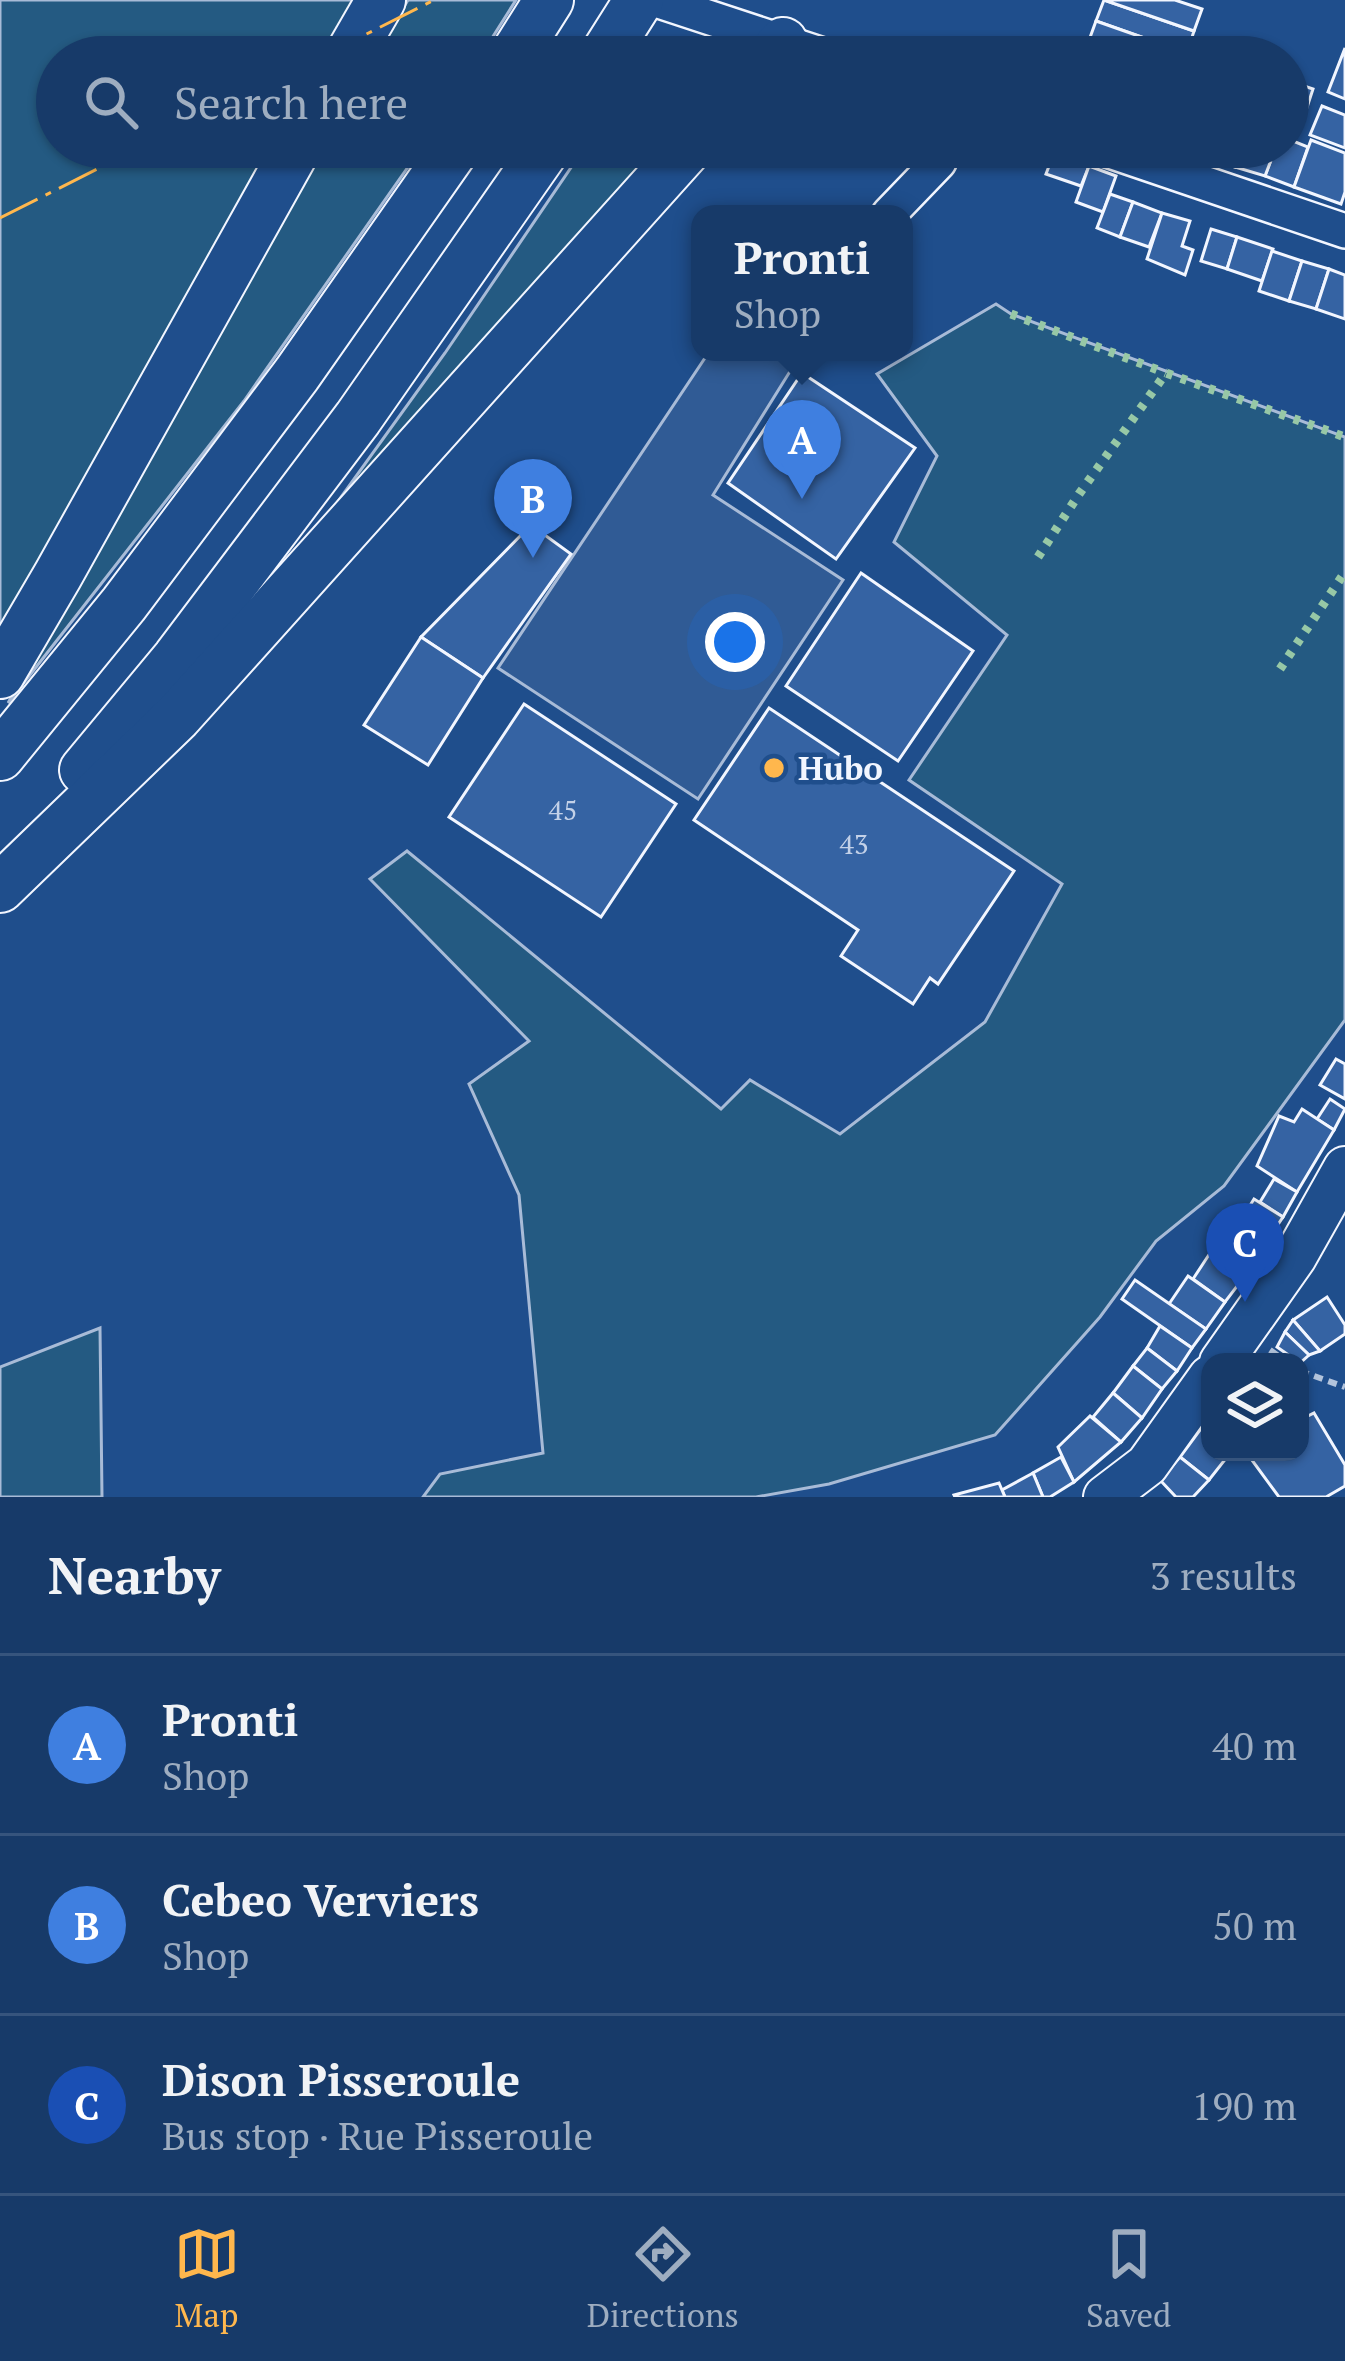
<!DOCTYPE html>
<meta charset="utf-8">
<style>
:root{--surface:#173a69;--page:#20416f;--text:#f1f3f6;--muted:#9eadc0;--line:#36547d;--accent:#ffb74d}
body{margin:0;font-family:"PT Serif",serif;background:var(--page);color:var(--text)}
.controls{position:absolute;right:36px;bottom:36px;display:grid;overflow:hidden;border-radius:24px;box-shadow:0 3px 9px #0004}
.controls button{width:108px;height:108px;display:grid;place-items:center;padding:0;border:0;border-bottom:3px solid var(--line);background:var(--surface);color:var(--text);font:60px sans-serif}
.you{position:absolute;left:735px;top:642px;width:42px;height:42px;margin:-30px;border:9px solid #fff;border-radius:50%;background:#1a73e8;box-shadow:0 0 0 18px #1a73e833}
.badge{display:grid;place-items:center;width:78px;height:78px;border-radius:50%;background:var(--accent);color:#fff;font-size:39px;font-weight:700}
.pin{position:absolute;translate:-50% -99px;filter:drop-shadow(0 3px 6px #0008)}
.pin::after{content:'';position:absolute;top:63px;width:42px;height:36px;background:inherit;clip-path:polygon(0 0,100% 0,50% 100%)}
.popup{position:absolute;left:691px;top:205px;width:222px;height:156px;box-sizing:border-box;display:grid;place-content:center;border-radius:24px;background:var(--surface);filter:drop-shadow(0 3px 9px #0005);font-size:39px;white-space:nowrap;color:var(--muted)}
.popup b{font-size:45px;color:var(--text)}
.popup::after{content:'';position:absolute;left:50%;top:100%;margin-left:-24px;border:24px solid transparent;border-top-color:var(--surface)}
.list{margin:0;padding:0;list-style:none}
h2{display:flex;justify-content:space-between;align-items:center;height:156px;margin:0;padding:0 48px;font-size:51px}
h2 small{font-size:39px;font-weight:400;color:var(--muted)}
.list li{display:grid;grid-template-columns:78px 1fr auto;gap:36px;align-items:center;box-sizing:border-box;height:180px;padding:0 48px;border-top:3px solid var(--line)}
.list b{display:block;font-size:45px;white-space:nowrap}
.list p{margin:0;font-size:39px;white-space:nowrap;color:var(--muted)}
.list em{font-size:39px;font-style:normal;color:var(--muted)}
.icon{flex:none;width:66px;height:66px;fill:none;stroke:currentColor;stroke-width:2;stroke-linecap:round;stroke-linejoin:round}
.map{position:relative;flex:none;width:1345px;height:1497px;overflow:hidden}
.search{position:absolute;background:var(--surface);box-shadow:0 3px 9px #0004;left:36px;right:36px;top:36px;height:132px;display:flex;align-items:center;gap:30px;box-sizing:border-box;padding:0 42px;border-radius:66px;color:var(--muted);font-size:45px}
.sheet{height:696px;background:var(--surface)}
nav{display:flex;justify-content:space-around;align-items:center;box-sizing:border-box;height:168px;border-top:3px solid var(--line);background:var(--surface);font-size:33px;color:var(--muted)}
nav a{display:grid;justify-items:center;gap:6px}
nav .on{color:var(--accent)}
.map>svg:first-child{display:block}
.green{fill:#245a82;stroke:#a8bbd7;stroke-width:3}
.parking{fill:#305b95;stroke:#a8bbd7;stroke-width:3}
.building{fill:#3563a3;stroke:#f2f6ff;stroke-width:3}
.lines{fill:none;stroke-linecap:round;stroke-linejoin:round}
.minor-casing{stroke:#f2f6ff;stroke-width:38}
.major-casing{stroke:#f2f6ff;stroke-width:46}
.highway-casing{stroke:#f2f6ff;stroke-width:52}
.path{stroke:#b3c4dc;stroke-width:6;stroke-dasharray:9 6;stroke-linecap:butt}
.minor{stroke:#1f4e8c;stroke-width:33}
.major{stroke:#1f4e8c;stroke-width:42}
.highway{stroke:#1f4e8c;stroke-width:48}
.hedge{stroke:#97c8a6;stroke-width:9;stroke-dasharray:6 9;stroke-linecap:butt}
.power{stroke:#ffb74d;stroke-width:3;stroke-dasharray:42 9 6 9;stroke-linecap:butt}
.poi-dot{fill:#ffb74d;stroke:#1f4e8c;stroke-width:4.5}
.labels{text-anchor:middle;stroke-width:9;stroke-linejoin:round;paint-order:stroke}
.number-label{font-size:27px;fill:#c3d1e8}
.poi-label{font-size:33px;font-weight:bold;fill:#f2f6ff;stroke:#1f4e8c;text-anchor:start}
</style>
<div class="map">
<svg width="1345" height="1497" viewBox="0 0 1345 1497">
<rect width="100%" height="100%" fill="#1f4e8c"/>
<g class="green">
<path d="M0,0H363L330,57H57V147H277L0,638Z"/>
<path d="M408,0H516L480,57H374Z"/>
<path d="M322,147H422L244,401L8,703Z"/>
<path d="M585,147H664L331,511L445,353Z"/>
<path d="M996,304L1011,314L1345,437V1020L1224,1186L1156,1241L1100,1317L995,1435L829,1484L756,1497H423L440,1474L543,1453L519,1195L469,1084L529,1041L370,879L407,851L721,1109L750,1080L840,1134L985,1022L1062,884L909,780L1007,635L894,542L937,456L877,374Z"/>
<path d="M100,1328L102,1497H0V1367Z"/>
</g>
<path class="parking" d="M709,352H775L794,365L713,495L843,580L698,799L498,668Z"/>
<g class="building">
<path d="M1104,0L1194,31L1187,53L1096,21Z"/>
<path d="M1104,0H1175L1202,9L1194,31Z"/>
<path d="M1096,21L1187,53L1185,57H1128L1088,43Z"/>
<path d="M1345,48V99L1328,92Z"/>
<path d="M1292,82L1313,89L1300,129L1288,125V93Z"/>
<path d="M1322,106L1345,115V148L1310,135Z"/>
<path d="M1288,139L1308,147L1294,187L1265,176L1276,147H1288Z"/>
<path d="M1311,140L1345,153V192L1341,204L1294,187Z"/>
<path d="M1208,147H1242L1235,167L1204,157Z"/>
<path d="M1242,147H1276L1265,176L1235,167Z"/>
<path d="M1054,153L1089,166L1081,186L1046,174Z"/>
<path d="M1089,166L1116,176L1103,212L1076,202Z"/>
<path d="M1110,194L1133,202L1120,237L1097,228Z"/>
<path d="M1133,202L1162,213L1149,247L1120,237Z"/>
<path d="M1162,213L1190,221L1182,246L1193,250L1185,275L1147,259Z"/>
<path d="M1211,229L1237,237L1227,269L1201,261Z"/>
<path d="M1237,237L1273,249L1262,281L1227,269Z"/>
<path d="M1272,251L1302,261L1289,301L1259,291Z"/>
<path d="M1302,261L1329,269L1316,309L1289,301Z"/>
<path d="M1329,269L1345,275V319L1316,309Z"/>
<path d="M802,373L915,448L836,559L728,483Z"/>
<path d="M531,525L571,554L483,678L421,637Z"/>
<path d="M861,573L973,651L898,761L786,686Z"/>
<path d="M421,637L483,678L428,765L364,725Z"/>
<path d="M524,704L676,804L601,917L449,817Z"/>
<path d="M769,708L1014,871L938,984L930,978L913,1004L841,956L858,930L694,820Z"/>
<path d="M1336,1059L1345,1064V1099L1320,1085Z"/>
<path d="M1330,1099L1345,1109L1334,1130L1317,1119Z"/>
<path d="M1302,1109L1334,1130L1297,1192L1257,1166L1279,1116L1294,1122Z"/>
<path d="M1274,1179L1297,1192L1283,1217L1260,1202Z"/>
<path d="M1254,1199L1283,1217L1269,1238L1241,1220Z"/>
<path d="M1241,1220L1269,1238L1254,1264L1225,1244Z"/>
<path d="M1218,1241L1254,1264L1225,1302L1193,1279Z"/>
<path d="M1188,1276L1225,1302L1206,1329L1169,1304Z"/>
<path d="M1135,1280L1206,1329L1192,1348L1122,1299Z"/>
<path d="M1327,1297L1345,1325V1334L1320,1351L1293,1320Z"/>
<path d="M1293,1320L1320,1351L1309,1355L1285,1332Z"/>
<path d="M1160,1326L1192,1348L1177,1371L1147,1348Z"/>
<path d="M1285,1332L1309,1355L1300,1363L1277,1347Z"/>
<path d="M1147,1348L1177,1371L1162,1389L1133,1366Z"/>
<path d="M1133,1366L1162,1389L1142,1418L1113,1393Z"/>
<path d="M1113,1393L1142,1418L1121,1442L1093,1417Z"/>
<path d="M1314,1413L1345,1465V1486L1326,1497H1279L1246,1452H1300V1420Z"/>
<path d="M1090,1416L1121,1442L1074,1482L1058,1447Z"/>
<path d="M1208,1419L1210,1452H1231L1209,1480L1180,1457Z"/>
<path d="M1061,1457L1074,1482L1050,1497H1043L1033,1473Z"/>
<path d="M1180,1457L1209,1480L1193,1497H1176L1160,1480Z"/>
<path d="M1033,1473L1043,1497H1005L1002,1490Z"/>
<path d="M999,1483L1005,1497H955L954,1495Z"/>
</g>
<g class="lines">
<defs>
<g id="minor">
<path d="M656,0L829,57"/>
<path d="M1098,147L1345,231"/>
<path d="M889,214L939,162L946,147"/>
</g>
<g id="major">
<path d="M1221,1362L1295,1257L1345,1168"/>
<path d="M1105,1497L1147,1465L1210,1377"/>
</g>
<g id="highway">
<path d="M348,57L381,0"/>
<path d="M513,57L549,0"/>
<path d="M603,57L639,0"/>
<path d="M770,57L783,42"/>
<path d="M0,674L58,575L297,147"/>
<path d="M0,756L124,604L297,374L456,147"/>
<path d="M84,770L177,658L358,418L547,147"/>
<path d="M0,888L177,717L689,147"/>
</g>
</defs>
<use href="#minor" class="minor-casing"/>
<use href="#major" class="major-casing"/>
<use href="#highway" class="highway-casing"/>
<g class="path">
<path d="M1270,1350L1287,1362"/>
<path d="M1300,1371L1345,1387"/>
</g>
<use href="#minor" class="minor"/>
<use href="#major" class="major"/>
<use href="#highway" class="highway"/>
<g class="hedge">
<path d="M1011,314L1166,373"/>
<path d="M1038,557L1079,494L1166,373L1345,437"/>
<path d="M1280,669L1345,572"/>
</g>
<g class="power">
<path d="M321,57L434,0"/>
<path d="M0,218L141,147"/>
</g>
</g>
<circle class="poi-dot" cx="774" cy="768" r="12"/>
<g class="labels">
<g class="number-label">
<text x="563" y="820">45</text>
<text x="854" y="854">43</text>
</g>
<g class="poi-label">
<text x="798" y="780">Hubo</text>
</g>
</g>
</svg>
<div class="controls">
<button><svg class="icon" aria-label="layers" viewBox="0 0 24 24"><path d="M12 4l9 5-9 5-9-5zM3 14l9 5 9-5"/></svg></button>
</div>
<div class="you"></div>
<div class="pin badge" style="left:802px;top:499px;background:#3f7fe0">A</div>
<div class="popup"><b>Pronti</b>Shop</div>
<div class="pin badge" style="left:533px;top:558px;background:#3f7fe0">B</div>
<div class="pin badge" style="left:1245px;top:1302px;background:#1a4fb4">C</div>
<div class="search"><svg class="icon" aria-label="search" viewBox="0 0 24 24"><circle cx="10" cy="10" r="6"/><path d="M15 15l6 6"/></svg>Search here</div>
</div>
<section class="sheet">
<h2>Nearby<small>3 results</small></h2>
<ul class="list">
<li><span class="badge" style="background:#3f7fe0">A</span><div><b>Pronti</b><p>Shop</p></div><em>40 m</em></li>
<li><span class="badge" style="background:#3f7fe0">B</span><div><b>Cebeo Verviers</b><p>Shop</p></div><em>50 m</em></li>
<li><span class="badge" style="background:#1a4fb4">C</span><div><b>Dison Pisseroule</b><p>Bus stop · Rue Pisseroule</p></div><em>190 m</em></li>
</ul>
</section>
<nav>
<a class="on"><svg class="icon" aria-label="map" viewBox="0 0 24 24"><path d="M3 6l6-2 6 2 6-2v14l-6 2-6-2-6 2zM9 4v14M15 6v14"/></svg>Map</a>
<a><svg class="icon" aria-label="directions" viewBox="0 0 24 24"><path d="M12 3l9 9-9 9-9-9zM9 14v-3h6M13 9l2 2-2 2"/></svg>Directions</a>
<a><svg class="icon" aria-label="saved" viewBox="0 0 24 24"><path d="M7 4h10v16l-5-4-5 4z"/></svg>Saved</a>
</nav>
